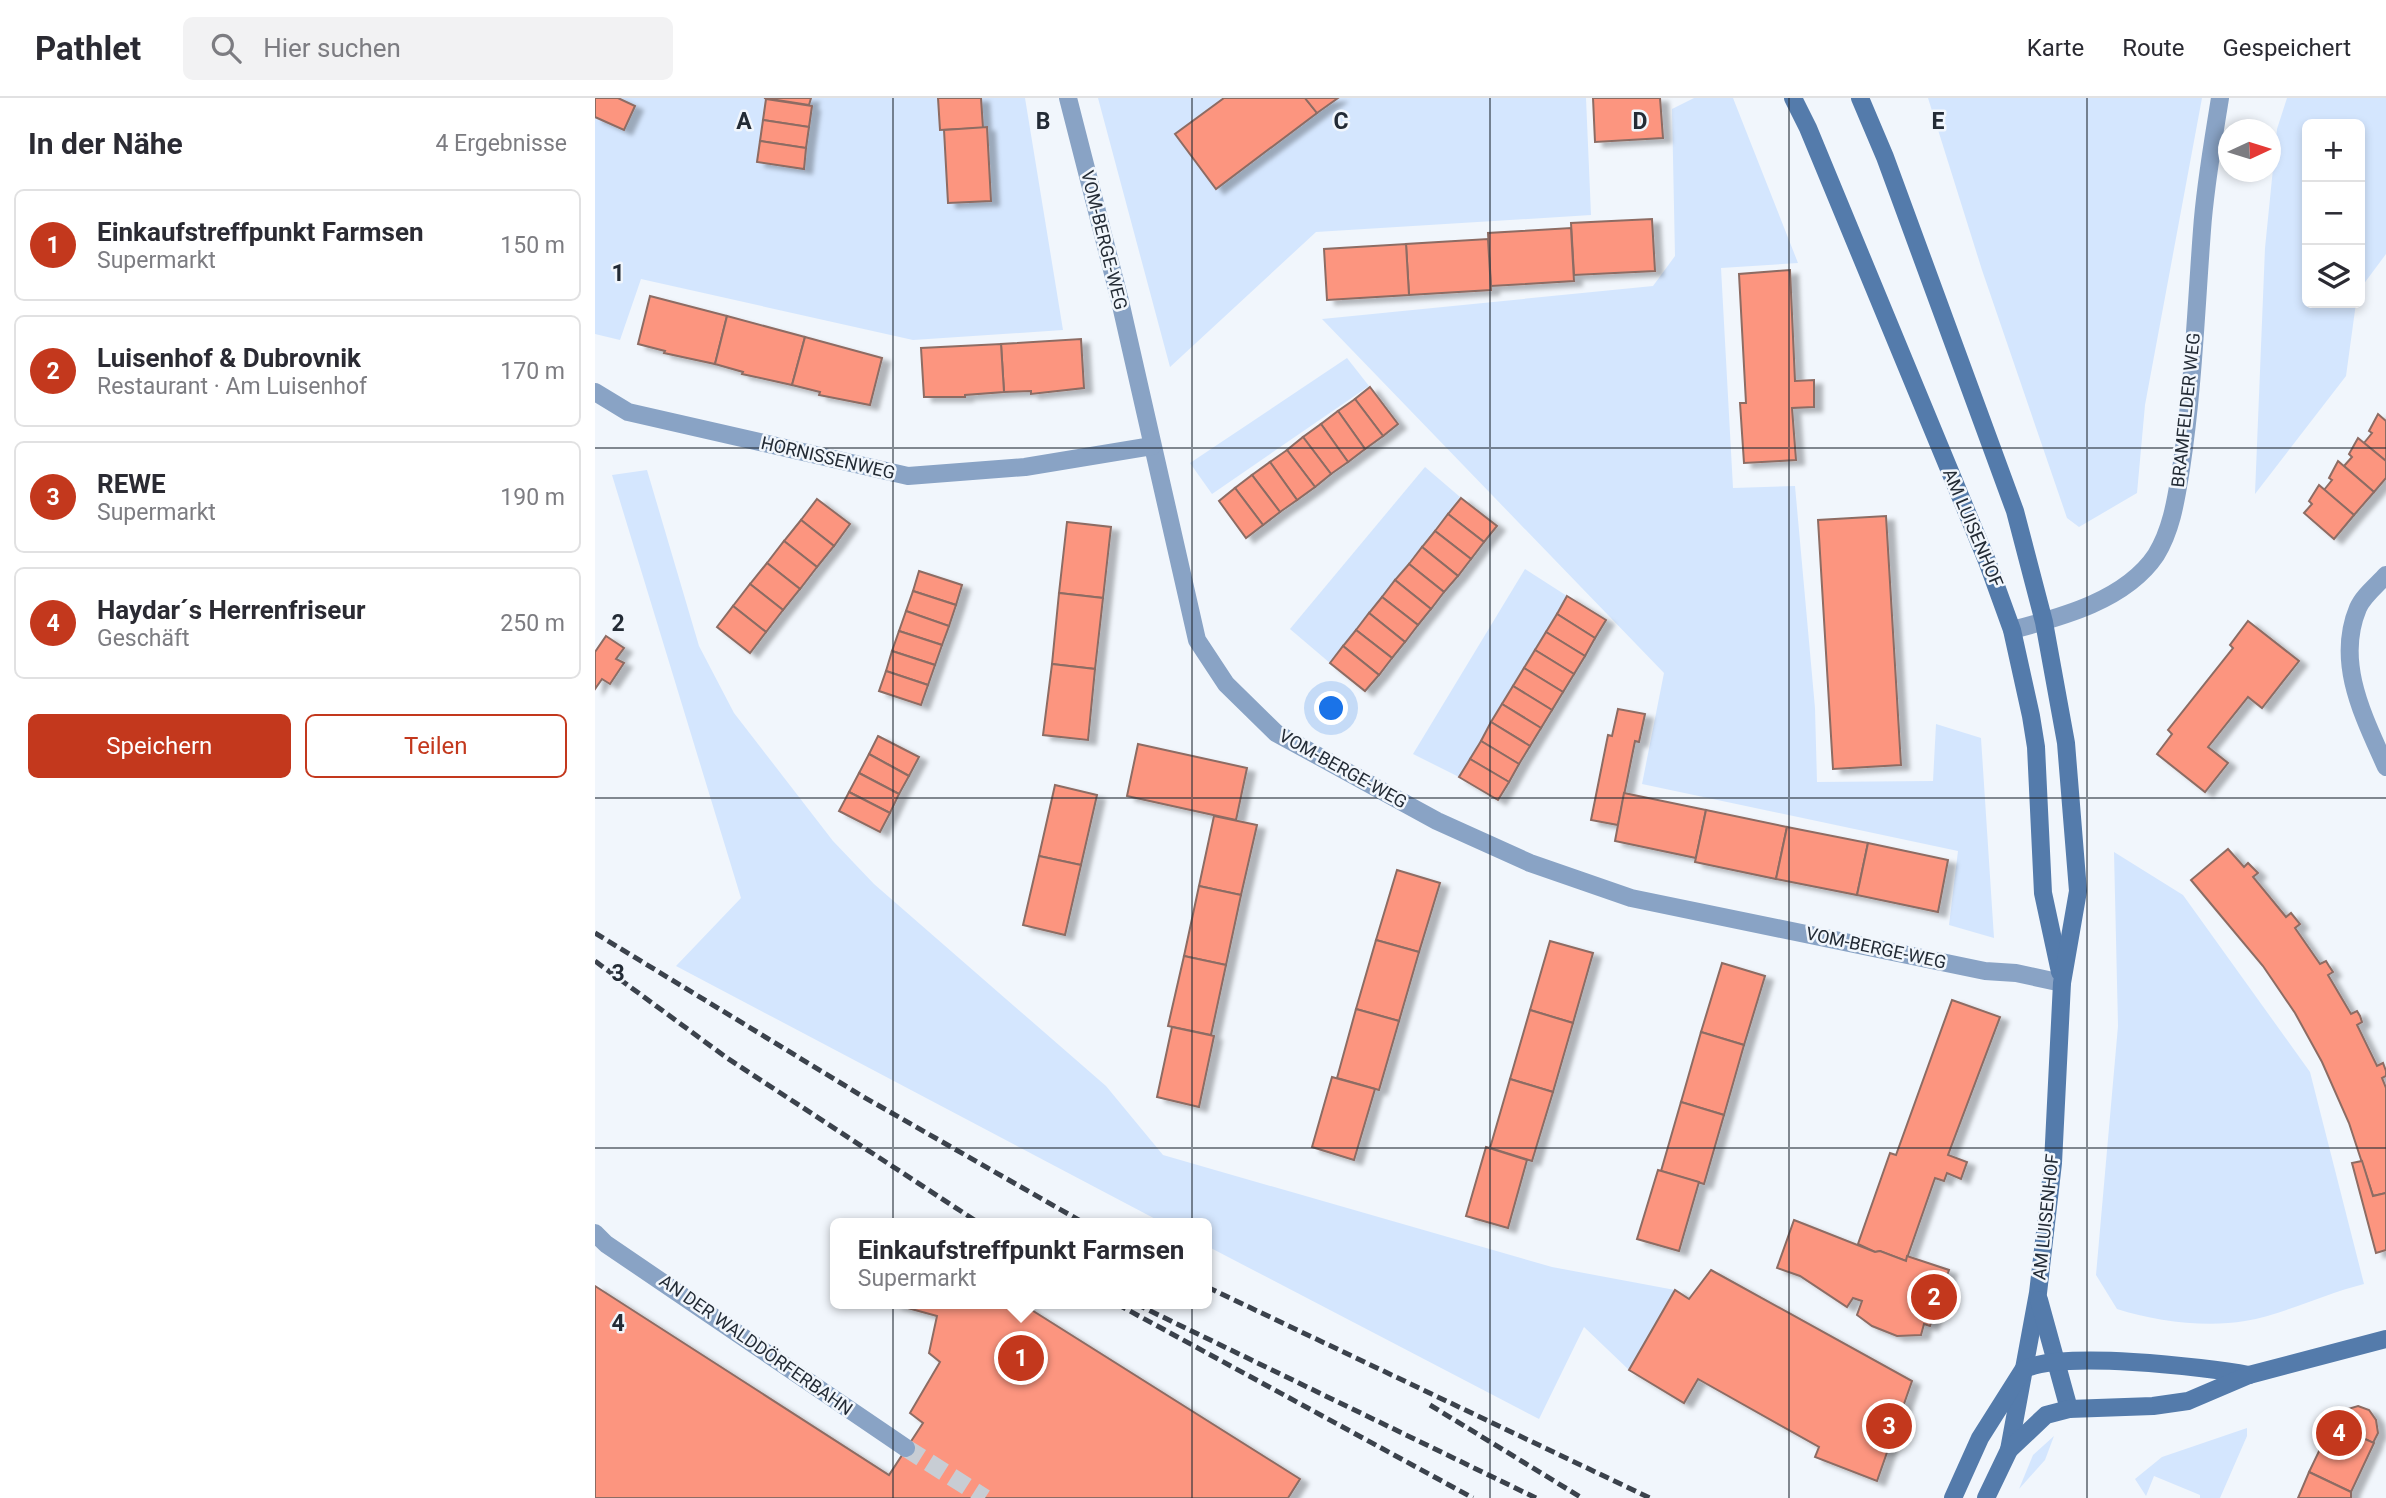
<!DOCTYPE html>
<html lang="de">
<meta charset="utf-8">
<style>
:root{--surface:#fff;--page:#f2f2f3;--text:#2b2b33;--muted:#7c7c81;--line:#e1e1e2;--accent:#c3381d}
body{margin:0;font-family:Roboto,sans-serif;background:var(--page);color:var(--text)}
.controls{position:absolute;right:21px;top:21px;display:grid;overflow:hidden;border-radius:10px;box-shadow:0 4px 10px #0003}
.controls button{width:63px;height:63px;display:grid;place-items:center;padding:0;border:0;border-bottom:2px solid var(--line);background:var(--surface);color:var(--text);font:35px sans-serif}
.compass{position:absolute;left:1623px;top:21px;width:63px;height:63px;border-radius:50%;background:var(--surface);box-shadow:0 4px 10px #0003;rotate:86deg}
.you{position:absolute;left:737px;top:611px;width:24px;height:24px;margin:-18px;border:5px solid #fff;border-radius:50%;background:#1a73e8;box-shadow:0 0 0 10px #1a73e833}
.badge{display:grid;place-items:center;width:46px;height:46px;border-radius:50%;background:var(--accent);color:#fff;font-size:23px;font-weight:700}
.pin{position:absolute;translate:-50% -50%;border:4px solid #fff;box-shadow:0 2px 7px #0006}
.popup{position:absolute;left:235px;top:1120px;width:382px;height:91px;box-sizing:border-box;display:grid;place-content:center;border-radius:10px;background:var(--surface);filter:drop-shadow(0 2px 5px #0005);font-size:23px;white-space:nowrap;color:var(--muted)}
.popup b{font-size:26px;color:var(--text)}
.popup::after{content:'';position:absolute;left:50%;top:100%;margin-left:-14px;border:14px solid transparent;border-top-color:var(--surface)}
.list{margin:0;padding:0;list-style:none}
h2{display:flex;justify-content:space-between;align-items:center;height:91px;margin:0;padding:0 28px;font-size:30px}
h2 small{font-size:23px;font-weight:400;color:var(--muted)}
.list li{display:grid;grid-template-columns:46px 1fr auto;gap:21px;align-items:center;box-sizing:border-box;height:112px;margin:0 14px 14px;padding:0 14px;border:2px solid var(--line);border-radius:10px}
.list b{display:block;font-size:26px;white-space:nowrap}
.list p{margin:0;font-size:23px;white-space:nowrap;color:var(--muted)}
.list em{font-size:23px;font-style:normal;color:var(--muted)}
.actions{display:flex;gap:14px;padding:21px 28px}
.actions a{flex:1;padding:16px 0;border:2px solid var(--accent);border-radius:10px;text-align:center;font-size:24px;color:var(--accent)}
.actions .main{background:var(--accent);color:#fff}
.icon{flex:none;width:38px;height:38px;fill:none;stroke:currentColor;stroke-width:2;stroke-linecap:round;stroke-linejoin:round}
.map{position:relative;flex:none;width:1791px;height:1400px;overflow:hidden}
header{display:flex;align-items:center;gap:42px;box-sizing:border-box;height:98px;padding:0 35px;background:var(--surface);border-bottom:2px solid var(--line)}
header strong{font-size:33px}
nav{display:flex;gap:38px;margin-inline-start:auto;font-size:24px}
.search{width:490px;height:63px;background:var(--page);display:flex;align-items:center;gap:18px;box-sizing:border-box;padding:0 24px;border-radius:10px;color:var(--muted);font-size:26px}
main{display:flex}
aside{flex:1;background:var(--surface)}
.map>svg:first-child{display:block}
.green{fill:#d4e6fe}
.building{fill:#fc957f;stroke:#8d6c64;stroke-width:2;filter:url(#shadow)}
.lines{fill:none;stroke-linecap:round;stroke-linejoin:round}
.street-tunnel{stroke:#c8cdd4;stroke-width:18;stroke-dasharray:18 9;stroke-linecap:butt}
.street{stroke:#89a3c5;stroke-width:18}
.secondary{stroke:#547bab;stroke-width:18}
.rail{stroke:#3b424c;stroke-width:5;stroke-dasharray:10 5;stroke-linecap:butt}
.grid{fill:none;stroke:#232b35;stroke-width:2;stroke-opacity:0.55}
.labels{text-anchor:middle;stroke-width:5;stroke-linejoin:round;paint-order:stroke}
.street-label{font-size:18px;fill:#232b35;stroke:#f1f6fc}
.grid-label{font-size:23px;text-anchor:middle;font-weight:bold;fill:#232b35;stroke:#f1f6fc;stroke-width:5;stroke-linejoin:round;paint-order:stroke}
</style>
<header>
<strong>Pathlet</strong>
<div class="search"><svg class="icon" aria-label="search" viewBox="0 0 24 24"><circle cx="10" cy="10" r="6"/><path d="M15 15l6 6"/></svg>Hier suchen</div>
<nav><a>Karte</a><a>Route</a><a>Gespeichert</a></nav>
</header>
<main>
<aside>
<h2>In der Nähe<small>4 Ergebnisse</small></h2>
<ul class="list">
<li><span class="badge">1</span><div><b>Einkaufstreffpunkt Farmsen</b><p>Supermarkt</p></div><em>150 m</em></li>
<li><span class="badge">2</span><div><b>Luisenhof &amp; Dubrovnik</b><p>Restaurant · Am Luisenhof</p></div><em>170 m</em></li>
<li><span class="badge">3</span><div><b>REWE</b><p>Supermarkt</p></div><em>190 m</em></li>
<li><span class="badge">4</span><div><b>Haydar´s Herrenfriseur</b><p>Geschäft</p></div><em>250 m</em></li>
</ul>
<div class="actions"><a class="main">Speichern</a><a>Teilen</a></div>
</aside>
<div class="map">
<svg width="1791" height="1400" viewBox="0 0 1791 1400">
<defs>
<filter id="shadow"><feDropShadow dx="8" dy="4.5" stdDeviation="2" flood-color="#0004"/></filter>
</defs>
<rect width="100%" height="100%" fill="#f1f6fc"/>
<g class="green">
<path d="M0,0H430L468,232L318,242L46,181L25,242L0,236Z"/>
<path d="M503,0H991L996,117L721,134L575,269Z"/>
<path d="M1099,0H1138L1203,165L1126,170L1138,390L1200,388L1220,610L1222,684L1338,683L1341,626L1386,640L1399,840L1354,827L1363,753L1047,686L1069,575L727,221L1058,188L1080,158L1077,11Z"/>
<path d="M1333,0H1607L1550,307L1542,395L1484,429L1472,420L1387,172Z"/>
<path d="M1692,0H1791V156L1765,191V26H1712V205H1761L1751,278L1660,396L1670,150L1682,31Z"/>
<path d="M752,260L774,288L617,396L595,365Z"/>
<path d="M830,369L865,399L735,565L695,531Z"/>
<path d="M52,372L104,548L139,615L238,743L279,786L511,988L568,1057L957,1169L1080,1192L1034,1272L989,1229L944,1321L612,1148V1125H568L81,868L146,800L17,377Z"/>
<path d="M930,471L972,498L864,679L818,656Z"/>
<path d="M1519,754L1588,797L1715,974L1769,1186C1729,1196 1690,1216 1650,1223C1610,1230 1560,1223 1522,1211L1501,1177L1523,928Z"/>
<path d="M1652,1330V1338L1625,1400H1605V1397L1559,1378L1551,1398L1540,1381L1567,1359Z"/>
<path d="M1459,1338L1450,1362L1424,1391L1438,1357Z"/>
</g>
<g class="building">
<path d="M0,0H23L40,8L29,32L0,19Z"/>
<path d="M169,0H216L214,7Z"/>
<path d="M343,0H386L388,30L345,32Z"/>
<path d="M629,0H710L722,15L621,91L580,36Z"/>
<path d="M710,0H743L722,15Z"/>
<path d="M998,0H1065L1068,40L1000,44Z"/>
<path d="M171,1L217,8L214,29L168,22Z"/>
<path d="M168,22L214,29L211,50L165,43Z"/>
<path d="M392,29L396,103L353,105L349,32Z"/>
<path d="M165,43L211,50L209,71L162,64Z"/>
<path d="M1057,121L1060,173L979,177L976,125Z"/>
<path d="M976,130L979,183L896,188L893,135Z"/>
<path d="M893,141L896,192L814,197L811,146Z"/>
<path d="M811,146L814,197L732,202L729,151Z"/>
<path d="M1195,172L1200,283L1219,282V309L1197,310L1201,362L1149,365L1145,305H1151L1144,176Z"/>
<path d="M55,198L132,218L120,266L69,255L70,253L43,246Z"/>
<path d="M132,218L210,239L197,287L147,276L148,274L120,266Z"/>
<path d="M210,239L287,260L275,307L224,297L225,294L197,287Z"/>
<path d="M486,241L489,290L436,296V293L409,294L406,246Z"/>
<path d="M406,246L409,294L370,297V299H329L326,250Z"/>
<path d="M775,289L803,326L788,338L760,301Z"/>
<path d="M760,301L788,338L770,351L743,313Z"/>
<path d="M743,313L770,351L753,364L726,326Z"/>
<path d="M1783,316L1791,323V363L1769,345L1777,335L1774,333Z"/>
<path d="M726,326L753,364L736,376L708,339Z"/>
<path d="M708,339L736,376L720,389L692,352Z"/>
<path d="M1763,340L1791,363V380L1779,394L1749,368L1757,359L1754,356Z"/>
<path d="M692,352L720,389L702,402L675,364Z"/>
<path d="M1743,363L1779,394L1759,417L1729,392L1737,382L1734,380Z"/>
<path d="M675,364L702,402L685,414L657,377Z"/>
<path d="M657,377L685,414L668,427L640,390Z"/>
<path d="M1724,387L1759,417L1739,441L1709,415L1717,406L1714,403Z"/>
<path d="M640,390L668,427L651,440L624,403Z"/>
<path d="M866,400L902,428L889,444L853,416Z"/>
<path d="M222,401L255,426L239,448L206,422Z"/>
<path d="M853,416L889,444L876,461L840,433Z"/>
<path d="M1291,418L1306,667L1238,671L1223,422Z"/>
<path d="M206,422L239,448L222,469L189,443Z"/>
<path d="M472,424L516,429L508,500L464,495Z"/>
<path d="M840,433L876,461L863,478L827,449Z"/>
<path d="M189,443L222,469L205,491L172,465Z"/>
<path d="M827,449L863,478L849,494L814,466Z"/>
<path d="M172,465L205,491L188,512L155,486Z"/>
<path d="M814,466L849,494L836,511L800,482Z"/>
<path d="M324,473L367,487L361,507L318,493Z"/>
<path d="M800,482L836,511L823,527L787,499Z"/>
<path d="M155,486L188,512L171,534L138,508Z"/>
<path d="M318,493L361,507L354,528L311,513Z"/>
<path d="M464,495L508,500L500,571L457,566Z"/>
<path d="M972,498L1011,522L1000,540L962,516Z"/>
<path d="M787,499L823,527L810,544L774,515Z"/>
<path d="M138,508L171,534L155,555L122,529Z"/>
<path d="M311,513L354,528L347,547L304,533Z"/>
<path d="M774,515L810,544L797,560L761,532Z"/>
<path d="M962,516L1000,540L990,558L951,534Z"/>
<path d="M1653,523L1704,563L1667,610L1653,599L1613,649L1633,665L1610,694L1562,656L1577,636L1573,632L1638,550L1635,547Z"/>
<path d="M761,532L797,560L784,577L748,548Z"/>
<path d="M304,533L347,547L340,567L297,553Z"/>
<path d="M951,534L990,558L979,576L940,552Z"/>
<path d="M11,538L29,550L21,561L29,565L15,586L7,581L0,591V554Z"/>
<path d="M748,548L784,577L770,593L735,565Z"/>
<path d="M940,552L979,576L968,594L929,570Z"/>
<path d="M297,553L340,567L333,587L291,573Z"/>
<path d="M457,566L500,571L493,642L448,637Z"/>
<path d="M929,570L968,594L957,612L918,588Z"/>
<path d="M291,573L333,587L326,607L284,593Z"/>
<path d="M918,588L957,612L946,630L907,606Z"/>
<path d="M907,606L946,630L935,648L896,624Z"/>
<path d="M1023,611L1050,616L1044,644L1040,643L1023,727L996,722L1013,637L1017,638Z"/>
<path d="M896,624L935,648L924,666L886,643Z"/>
<path d="M283,638L324,659L314,678L274,656Z"/>
<path d="M886,643L924,666L914,684L875,661Z"/>
<path d="M543,646L652,670L641,722L532,698Z"/>
<path d="M274,656L314,678L304,696L264,675Z"/>
<path d="M875,661L914,684L903,702L864,679Z"/>
<path d="M264,675L304,696L295,715L254,694Z"/>
<path d="M460,687L502,697L486,767L444,758Z"/>
<path d="M254,694L295,715L285,734L244,713Z"/>
<path d="M1029,695L1111,712L1101,760L1020,743Z"/>
<path d="M1111,712L1192,729L1181,781L1100,764Z"/>
<path d="M619,718L662,727L646,797L604,788Z"/>
<path d="M1192,729L1273,745L1262,797L1181,781Z"/>
<path d="M1273,745L1353,762L1343,814L1262,797Z"/>
<path d="M1633,751L1649,769L1653,765L1663,775L1658,779L1691,819L1696,815L1705,826L1700,830L1725,866L1731,863L1734,868L1738,874L1733,877L1756,916L1762,913L1765,918L1767,924L1762,927L1782,968L1788,965L1791,973V978L1787,980L1791,990V1095L1778,1098L1754,1025L1727,964L1700,915L1668,868L1596,782Z"/>
<path d="M444,758L486,767L470,837L428,827Z"/>
<path d="M802,772L845,785L824,854L781,842Z"/>
<path d="M604,788L646,797L631,867L589,858Z"/>
<path d="M781,842L824,854L804,923L761,911Z"/>
<path d="M955,843L998,855L978,925L935,912Z"/>
<path d="M589,858L631,867L616,937L573,928Z"/>
<path d="M1127,865L1170,878L1149,947L1106,934Z"/>
<path d="M1357,902L1405,919L1353,1057L1372,1064L1366,1081L1352,1075L1349,1083L1340,1080L1311,1163L1285,1153L1280,1154L1263,1146L1295,1055L1301,1057Z"/>
<path d="M761,911L804,923L784,992L742,980Z"/>
<path d="M935,912L978,925L958,994L915,981Z"/>
<path d="M577,929L619,938L604,1009L562,999Z"/>
<path d="M1106,934L1149,947L1129,1017L1086,1004Z"/>
<path d="M737,979L780,991L759,1062L717,1049Z"/>
<path d="M915,981L958,994L937,1063L895,1050Z"/>
<path d="M1086,1004L1129,1017L1109,1086L1066,1073Z"/>
<path d="M891,1049L932,1062L913,1130L871,1118Z"/>
<path d="M1767,1063L1778,1098L1791,1095V1152L1781,1155L1757,1065Z"/>
<path d="M1063,1072L1104,1084L1084,1153L1042,1141Z"/>
<path d="M1199,1122L1280,1154L1285,1153L1311,1163L1312,1158L1354,1172L1335,1228L1329,1226L1326,1237L1302,1238L1277,1228L1262,1217L1267,1203L1258,1200L1252,1209L1205,1178L1182,1170Z"/>
<path d="M1116,1172L1317,1283L1282,1383L1220,1359L1224,1349L1103,1281L1089,1305L1034,1272L1080,1192L1094,1201Z"/>
<path d="M0,1188L294,1377L328,1325L315,1315L345,1264L334,1255L342,1218L298,1206H427L705,1381L693,1400H0Z"/>
<path d="M1763,1308L1774,1312L1781,1322L1783,1335L1778,1345L1738,1326L1746,1313Z"/>
<path d="M1737,1326L1779,1345L1756,1394L1714,1374Z"/>
<path d="M1714,1374L1756,1394V1400H1703Z"/>
</g>
<g class="lines">
<path class="street-tunnel" d="M311,1350L390,1400"/>
<g class="street">
<path d="M473,0L525,203L602,542L631,586L681,635L842,723L935,765L1036,800L1390,873L1421,875L1467,885"/>
<path d="M0,294L33,314L313,378L430,369L557,348"/>
<path d="M1791,477C1782,487 1768,498 1763,510C1740,565 1769,619 1791,669"/>
<path d="M1417,532C1467,519 1531,502 1561,457C1577,431 1581,401 1586,371C1598,292 1601,212 1607,132C1610,88 1618,44 1625,0"/>
<path d="M0,1135L11,1146L311,1350"/>
</g>
<g class="secondary">
<path d="M1198,0L1213,30L1392,463L1417,532L1436,618L1441,649L1448,795L1465,874"/>
<path d="M1265,0L1290,59L1420,413L1449,524L1471,645L1483,793L1467,885L1458,1065L1443,1195L1414,1352"/>
<path d="M1444,1202L1474,1311"/>
<path d="M1358,1400L1385,1340L1428,1272C1464,1252 1610,1269 1654,1277"/>
<path d="M1391,1400L1414,1352L1451,1317L1474,1311L1558,1308L1593,1303L1654,1277L1791,1241"/>
</g>
<g class="rail">
<path d="M0,835L267,998L489,1125"/>
<path d="M0,863L132,960L384,1125"/>
<path d="M612,1189L1055,1400"/>
<path d="M522,1206L878,1400"/>
<path d="M541,1206L941,1400"/>
<path d="M835,1307L987,1400"/>
</g>
</g>
<path class="grid" d="M298,0V1400M597,0V1400M895,0V1400M1194,0V1400M1492,0V1400M0,350H1791M0,700H1791M0,1050H1791"/>
<g class="labels">
<g class="street-label">
<text transform="translate(509 142) rotate(76)" y="6">VOM-BERGE-WEG</text>
<text transform="translate(1591 312) rotate(-84)" y="6">BRAMFELDER WEG</text>
<text transform="translate(233 360) rotate(13)" y="6">HORNISSENWEG</text>
<text transform="translate(1378 430) rotate(67)" y="6">AM LUISENHOF</text>
<text transform="translate(748 671) rotate(29)" y="6">VOM-BERGE-WEG</text>
<text transform="translate(1281 850) rotate(12)" y="6">VOM-BERGE-WEG</text>
<text transform="translate(1451 1119) rotate(-84)" y="6">AM LUISENHOF</text>
<text transform="translate(161 1247) rotate(35)" y="6">AN DER WALDDÖRFERBAHN</text>
</g>
</g>
<g class="grid-label">
<text x="149" y="31">A</text>
<text x="448" y="31">B</text>
<text x="746" y="31">C</text>
<text x="1045" y="31">D</text>
<text x="1343" y="31">E</text>
<text x="23" y="183">1</text>
<text x="23" y="533">2</text>
<text x="23" y="883">3</text>
<text x="23" y="1233">4</text>
</g>
</svg>
<div class="controls">
<button>+</button>
<button>−</button>
<button><svg class="icon" aria-label="layers" viewBox="0 0 24 24"><path d="M12 4l9 5-9 5-9-5zM3 14l9 5 9-5"/></svg></button>
</div>
<svg class="compass" viewBox="-18 -18 36 36"><path d="M0-13l5 13h-10z" fill="#e53935"/><path d="M0 13l5-13h-10z" fill="#7c7c81"/></svg>
<div class="you"></div>
<div class="pin badge" style="left:426px;top:1260px">1</div>
<div class="popup"><b>Einkaufstreffpunkt Farmsen</b>Supermarkt</div>
<div class="pin badge" style="left:1339px;top:1199px">2</div>
<div class="pin badge" style="left:1294px;top:1328px">3</div>
<div class="pin badge" style="left:1744px;top:1335px">4</div>
</div>
</main>
